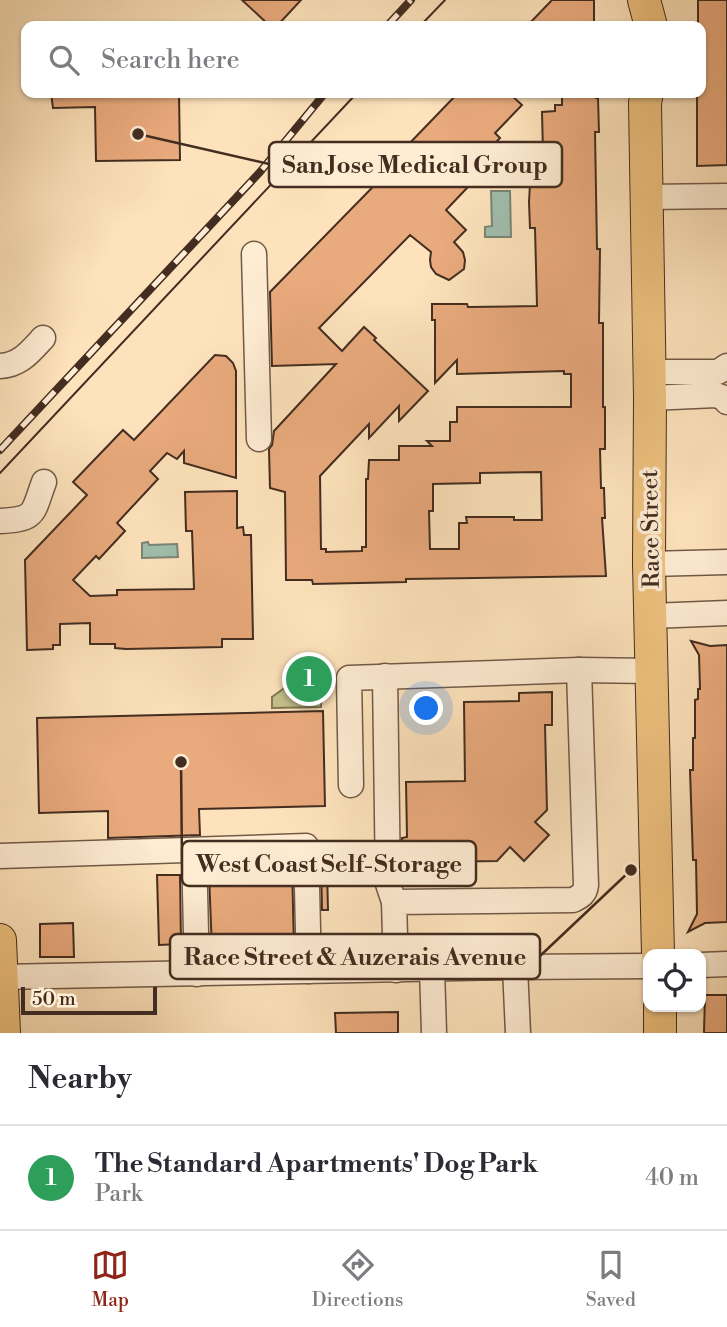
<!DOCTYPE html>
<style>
:root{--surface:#fff;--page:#f2f2f3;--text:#2b2b33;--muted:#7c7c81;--line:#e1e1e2;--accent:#8f2418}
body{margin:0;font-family:"Libre Bodoni",serif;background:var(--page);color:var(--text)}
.controls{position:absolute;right:21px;bottom:21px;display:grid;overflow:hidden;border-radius:14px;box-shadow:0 2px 5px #0004}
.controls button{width:63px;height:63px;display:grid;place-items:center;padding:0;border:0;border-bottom:2px solid var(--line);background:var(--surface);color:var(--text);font:35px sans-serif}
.scale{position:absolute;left:21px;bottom:18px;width:136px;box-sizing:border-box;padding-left:7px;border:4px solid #432d20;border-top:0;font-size:19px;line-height:24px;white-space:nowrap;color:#432d20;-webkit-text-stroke:5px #feecd3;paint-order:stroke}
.you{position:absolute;left:427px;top:709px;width:24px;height:24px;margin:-18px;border:5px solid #fff;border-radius:50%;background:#1a73e8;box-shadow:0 0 0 10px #1a73e833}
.badge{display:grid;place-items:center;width:46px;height:46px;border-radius:50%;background:var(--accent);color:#fff;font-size:23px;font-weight:700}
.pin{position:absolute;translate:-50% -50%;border:4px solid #fff;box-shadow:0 2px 7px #0006}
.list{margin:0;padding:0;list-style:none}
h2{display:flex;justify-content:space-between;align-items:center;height:91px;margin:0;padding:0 28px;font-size:30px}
h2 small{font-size:23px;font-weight:400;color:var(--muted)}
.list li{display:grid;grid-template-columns:46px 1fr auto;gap:21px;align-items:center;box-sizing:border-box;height:105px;padding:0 28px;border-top:2px solid var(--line)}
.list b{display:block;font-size:26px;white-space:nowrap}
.list p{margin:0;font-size:23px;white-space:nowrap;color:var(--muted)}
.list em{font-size:23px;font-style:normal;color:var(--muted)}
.icon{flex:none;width:38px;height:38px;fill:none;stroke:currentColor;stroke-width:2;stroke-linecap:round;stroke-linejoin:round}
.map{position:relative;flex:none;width:727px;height:1033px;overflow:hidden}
.search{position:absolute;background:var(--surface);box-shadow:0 2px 5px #0004;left:21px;right:21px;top:21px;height:77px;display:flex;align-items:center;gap:18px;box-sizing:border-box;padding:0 24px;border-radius:14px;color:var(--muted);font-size:26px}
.sheet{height:196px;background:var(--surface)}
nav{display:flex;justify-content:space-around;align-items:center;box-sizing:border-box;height:98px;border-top:2px solid var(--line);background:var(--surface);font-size:19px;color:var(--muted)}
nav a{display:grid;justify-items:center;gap:4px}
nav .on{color:var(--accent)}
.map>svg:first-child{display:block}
.green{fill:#c3c28d;stroke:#837856;stroke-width:2}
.water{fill:#9fbeae;stroke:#7a8475;stroke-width:2}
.building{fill:#e9aa7d;stroke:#432d20;stroke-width:2;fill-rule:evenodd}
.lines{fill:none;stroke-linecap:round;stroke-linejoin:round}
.minor-casing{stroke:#725a47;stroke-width:27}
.major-casing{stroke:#432d20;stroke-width:34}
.minor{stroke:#feecd3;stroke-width:24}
.major{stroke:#eec17e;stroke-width:32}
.tram{stroke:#432d20;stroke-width:2}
.rail-casing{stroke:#432d20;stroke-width:8}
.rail{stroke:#feecd3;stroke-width:5;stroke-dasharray:16;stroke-linecap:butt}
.labels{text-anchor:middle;stroke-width:7;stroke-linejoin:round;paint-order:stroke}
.street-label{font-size:23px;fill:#432d20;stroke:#feecd3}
.leader{fill:none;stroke:#432d20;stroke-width:2.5}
.callout-dot{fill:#432d20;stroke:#feecd3;stroke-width:2.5}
.callout{fill:#feecd3;stroke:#432d20;stroke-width:2.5}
.callout-label{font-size:24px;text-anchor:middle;font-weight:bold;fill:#432d20}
</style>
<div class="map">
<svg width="727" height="1033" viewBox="0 0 727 1033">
<rect width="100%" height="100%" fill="#fde2bb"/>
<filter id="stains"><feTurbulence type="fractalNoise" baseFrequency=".00286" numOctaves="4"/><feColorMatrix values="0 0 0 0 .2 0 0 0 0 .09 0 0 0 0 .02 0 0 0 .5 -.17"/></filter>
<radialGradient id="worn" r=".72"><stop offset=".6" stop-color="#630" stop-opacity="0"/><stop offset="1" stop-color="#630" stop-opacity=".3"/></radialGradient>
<path class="green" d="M322,661L321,707L272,708V697Z"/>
<g class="water">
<path d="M491,191H510L511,237H485V227L492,226Z"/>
<path d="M148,542L149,545L177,544L178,557L142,558V543Z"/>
</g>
<g class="building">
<path d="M242,0H301L277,26H270Z"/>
<path d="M552,0H594V26H527Z"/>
<path d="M698,0H727V165L697,166V93H701V26H698Z"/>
<path d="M51,93H179L180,160L96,161L95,107L53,108Z"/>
<path d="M458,93H509L522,105L495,133L500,138L480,159L488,166L446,210L466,230L454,242L463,252L465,260L464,269L449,280L436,274L431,267L430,260L431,252L410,235L319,328L342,351L364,327L376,338L374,340L428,391L399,421V406L369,438V424L320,476L321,549H326V552L362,551V547H366V479H368L369,460H399V446H432L427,441H450V422H457V407H571V374H564V371L457,374V360L435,383V320H432V304H467L468,307L537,306L535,228H530L529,202L530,184H539L538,153H543L542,112L555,111V105H562V93H596V98H598L599,132H595L597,249H600L599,323H603V407H605V449H600L601,488H604L605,518H602L606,576L406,579V582L313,584L312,580H286L285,492L270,488L269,449L272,445L274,431L336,364L272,366L270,292L408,151L405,148ZM541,472L542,520H514V517H466L467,523H459V549H430L429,511H433V484L480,483V473Z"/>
<path d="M215,355L226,356L233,363L236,371V478L184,463V451L177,459L167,453L150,471L158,479L117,523L125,531L99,559L96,556L73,580L90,596L117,595V590L194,589L192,531H186L185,492L237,491V528L243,527L244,535H251L253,639H222V647L126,649L115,648V644H90V623L60,624V645H53V649L27,650L25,560L87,495L73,482L123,430L134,440Z"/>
<path d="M691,641L710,646L727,645V922L705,923L688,932L697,914L696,860H693L690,770H693V738H695V700L698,699V689H700L699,655Z"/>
<path d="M552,692V725H545L547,810L535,822L549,835L524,861L510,847L497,861L433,862V869L403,870L402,838L407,837L406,782L465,781L464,702L519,701V693Z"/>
<path d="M323,711L325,806L199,809L200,835L108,838V811L39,813L37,718Z"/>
<path d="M260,862V865L292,864L294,948L212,950L209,874H211V864Z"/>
<path d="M321,863H326L327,870L328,910H322Z"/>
<path d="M157,875H180L181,944L159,945Z"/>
<path d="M73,923L74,957H40V924Z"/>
<path d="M705,995H727V1033H705L704,1032Z"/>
<path d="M398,1012V1033H336L335,1013Z"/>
</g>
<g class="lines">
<defs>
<g id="minor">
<path d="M646,197L727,196"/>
<path d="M254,254L259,439"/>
<path d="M0,366C20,365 30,352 43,338"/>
<path d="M650,372H718L727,366"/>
<path d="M650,398L716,395L724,398L727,402"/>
<path d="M0,521C37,519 32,514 44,482"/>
<path d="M649,564L727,562"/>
<path d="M651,616L727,613"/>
<path d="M385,676L388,884L394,902"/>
<path d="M351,785L349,678L579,670"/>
<path d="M194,850L197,974"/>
<path d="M0,856L306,846L309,971"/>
<path d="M701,965L727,964"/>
<path d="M515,967L518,1033"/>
<path d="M432,969L434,1033"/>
<path d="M396,970L394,902L573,900C581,896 585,894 586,885L579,670L652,671"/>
<path d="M0,977L515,967L648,966"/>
</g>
<g id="major">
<path d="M644,0L651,26"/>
<path d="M647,93L645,103L650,398L649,564L658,954"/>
<path d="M0,940L4,1033"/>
<path d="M660,1007V1033"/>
</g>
</defs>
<use href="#minor" class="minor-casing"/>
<use href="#major" class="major-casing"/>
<use href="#minor" class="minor"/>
<use href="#major" class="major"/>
<g class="tram">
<path d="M420,26L445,0"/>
<path d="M0,473L357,93"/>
</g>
<defs>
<g id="rail">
<path d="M387,26L411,0"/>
<path d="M0,450L260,172L325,93"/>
</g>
</defs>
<use href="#rail" class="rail-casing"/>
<use href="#rail" class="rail"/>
</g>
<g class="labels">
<g class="street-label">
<text transform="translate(650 529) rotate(-91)" y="8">Race Street</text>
</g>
</g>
<path class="leader" d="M138 134L269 164M181 762L182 863M631 870L540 956"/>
<g class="callout-dot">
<circle cx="138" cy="134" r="7"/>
<circle cx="181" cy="762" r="7"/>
<circle cx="631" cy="870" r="7"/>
</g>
<g class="callout">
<rect x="269" y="142" width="293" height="45" rx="7"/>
<rect x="182" y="841" width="294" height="45" rx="7"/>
<rect x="170" y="934" width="370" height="45" rx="7"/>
</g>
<g class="callout-label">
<text x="415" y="173">San Jose Medical Group</text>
<text x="329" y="872">West Coast Self-Storage</text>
<text x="355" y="965">Race Street &amp; Auzerais Avenue</text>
</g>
<rect width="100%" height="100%" filter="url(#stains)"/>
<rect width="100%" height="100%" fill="url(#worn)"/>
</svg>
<div class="controls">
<button><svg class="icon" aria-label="locate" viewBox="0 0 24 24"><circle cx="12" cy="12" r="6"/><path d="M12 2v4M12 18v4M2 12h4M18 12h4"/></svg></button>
</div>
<div class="scale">50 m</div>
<div class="you"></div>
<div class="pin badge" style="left:309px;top:679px;background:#2e9e5b">1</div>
<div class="search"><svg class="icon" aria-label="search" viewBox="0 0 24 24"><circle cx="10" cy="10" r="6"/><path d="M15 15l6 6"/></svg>Search here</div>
</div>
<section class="sheet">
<h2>Nearby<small></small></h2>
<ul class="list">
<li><span class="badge" style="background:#2e9e5b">1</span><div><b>The Standard Apartments' Dog Park</b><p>Park</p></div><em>40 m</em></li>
</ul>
</section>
<nav>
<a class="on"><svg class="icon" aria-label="map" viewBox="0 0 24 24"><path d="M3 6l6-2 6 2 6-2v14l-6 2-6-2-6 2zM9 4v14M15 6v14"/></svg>Map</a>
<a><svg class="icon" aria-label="directions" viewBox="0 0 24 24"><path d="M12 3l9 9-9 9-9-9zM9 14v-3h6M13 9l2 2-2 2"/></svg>Directions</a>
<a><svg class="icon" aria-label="saved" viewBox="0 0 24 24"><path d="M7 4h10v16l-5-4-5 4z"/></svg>Saved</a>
</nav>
